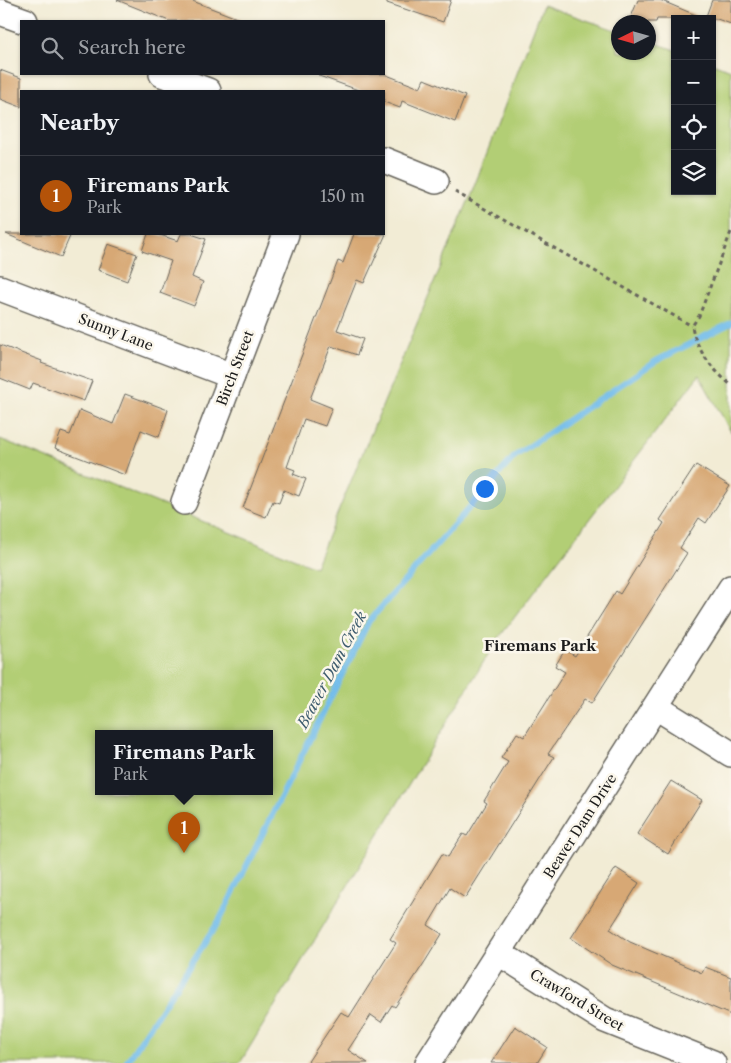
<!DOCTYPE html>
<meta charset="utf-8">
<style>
:root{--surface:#171b24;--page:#242831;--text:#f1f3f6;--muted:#9ea1a6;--line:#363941;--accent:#b45309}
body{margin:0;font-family:"Libre Caslon Text",serif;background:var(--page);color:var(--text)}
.controls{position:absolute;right:15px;top:15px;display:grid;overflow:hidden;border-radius:0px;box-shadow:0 1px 4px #0004}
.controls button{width:45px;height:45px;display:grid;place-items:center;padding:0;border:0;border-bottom:1px solid var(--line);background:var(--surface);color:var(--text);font:25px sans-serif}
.compass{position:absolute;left:611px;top:15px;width:45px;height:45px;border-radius:50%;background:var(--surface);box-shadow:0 1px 4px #0004;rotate:265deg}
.you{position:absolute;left:484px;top:488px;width:18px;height:18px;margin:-12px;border:4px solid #fff;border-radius:50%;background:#1a73e8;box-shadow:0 0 0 8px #1a73e833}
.badge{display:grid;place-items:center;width:32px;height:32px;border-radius:50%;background:var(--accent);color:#fff;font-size:16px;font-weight:700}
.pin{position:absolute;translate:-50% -41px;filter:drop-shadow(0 1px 2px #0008)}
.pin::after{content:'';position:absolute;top:26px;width:18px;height:15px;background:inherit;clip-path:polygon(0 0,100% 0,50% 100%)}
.popup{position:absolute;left:95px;top:730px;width:178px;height:65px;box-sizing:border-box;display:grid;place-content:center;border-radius:0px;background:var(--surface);filter:drop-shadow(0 1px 4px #0005);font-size:16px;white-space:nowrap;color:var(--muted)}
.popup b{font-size:19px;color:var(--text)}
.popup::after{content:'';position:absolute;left:50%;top:100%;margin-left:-10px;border:10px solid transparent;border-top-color:var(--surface)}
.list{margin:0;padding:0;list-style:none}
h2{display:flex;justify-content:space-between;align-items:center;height:65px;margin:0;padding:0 20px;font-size:21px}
h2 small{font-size:16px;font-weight:400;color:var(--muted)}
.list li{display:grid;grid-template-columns:32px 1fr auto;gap:15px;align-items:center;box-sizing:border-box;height:80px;padding:0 20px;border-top:1px solid var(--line)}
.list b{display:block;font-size:19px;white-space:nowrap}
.list p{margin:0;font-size:16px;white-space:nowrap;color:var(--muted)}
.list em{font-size:16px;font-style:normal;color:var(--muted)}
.icon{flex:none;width:28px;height:28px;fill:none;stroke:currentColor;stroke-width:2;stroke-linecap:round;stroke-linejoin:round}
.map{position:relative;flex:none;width:731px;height:1063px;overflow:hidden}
.search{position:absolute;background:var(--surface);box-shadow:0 1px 4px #0004;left:20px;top:20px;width:365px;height:55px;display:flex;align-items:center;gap:12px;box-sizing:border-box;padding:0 18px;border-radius:0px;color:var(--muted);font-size:19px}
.panel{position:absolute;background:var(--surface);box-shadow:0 1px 4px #0004;left:20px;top:90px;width:365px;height:145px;border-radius:0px}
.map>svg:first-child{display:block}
.green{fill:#b2ce74;stroke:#677548;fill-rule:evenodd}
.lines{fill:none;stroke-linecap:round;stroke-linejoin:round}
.stream{stroke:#71bcea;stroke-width:6}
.building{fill:#d7a874}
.street-casing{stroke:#67655d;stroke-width:28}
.path{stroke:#67655d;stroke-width:3;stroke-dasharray:4 4;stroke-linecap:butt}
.street{stroke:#fff;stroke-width:25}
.labels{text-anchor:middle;stroke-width:5;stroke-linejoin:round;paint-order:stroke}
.street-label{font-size:14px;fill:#1c1c1c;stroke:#fbf7ec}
.neighbourhood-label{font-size:15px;font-weight:bold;fill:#1c1c1c;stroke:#fbf7ec}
.water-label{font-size:15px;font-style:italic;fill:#3e5c6e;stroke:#fbf7ec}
</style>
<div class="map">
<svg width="731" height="1063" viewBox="0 0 731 1063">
<rect width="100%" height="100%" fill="#fbf7ec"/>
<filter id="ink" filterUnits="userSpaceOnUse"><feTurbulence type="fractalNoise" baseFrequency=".02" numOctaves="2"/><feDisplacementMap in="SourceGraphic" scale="10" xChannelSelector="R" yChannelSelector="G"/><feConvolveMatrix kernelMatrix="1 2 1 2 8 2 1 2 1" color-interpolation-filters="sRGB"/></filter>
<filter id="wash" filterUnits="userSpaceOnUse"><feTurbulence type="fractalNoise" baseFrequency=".0096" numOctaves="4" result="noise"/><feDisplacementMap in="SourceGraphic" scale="20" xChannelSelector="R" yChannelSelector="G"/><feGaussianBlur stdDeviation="1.12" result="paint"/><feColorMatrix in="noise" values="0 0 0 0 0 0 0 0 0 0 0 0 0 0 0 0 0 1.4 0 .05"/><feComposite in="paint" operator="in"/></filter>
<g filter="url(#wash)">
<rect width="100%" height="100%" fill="#f2ecd5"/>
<path class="green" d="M543,5L618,31V52H648L649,41L675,50V191H712V63L731,70V432L699,375L495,643L240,1063H0V439L315,567L472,192ZM99,734H269V792H99Z"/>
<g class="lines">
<path class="stream" d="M126,1063L219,921L369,621L515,456L656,361L731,323"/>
</g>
<g id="blocks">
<g class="building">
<path d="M117,0H190L242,20L169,21Z"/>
<path d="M387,0H451L443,22L387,3Z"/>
<path d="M638,0H660L705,19H657L656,22H629Z"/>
<path d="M712,0H731V24L717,19H705Z"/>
<path d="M0,70L21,78V107L0,99Z"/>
<path d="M319,74H384L420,88L424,79L465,96L455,122L402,101L400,108L384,102V91H361L319,76Z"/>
<path d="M6,234H71L61,257Z"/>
<path d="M148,234H157L178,241L181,234H191L206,239L192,277L203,282L194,306L160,293L171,261L142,251Z"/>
<path d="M354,234H386L364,283L357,280L337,330L363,339L357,355L331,346L310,399L332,408L325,426L304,419L287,467L295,470L293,474L306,479L299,496L284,490L279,503L273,501L266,517L243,508L338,261L343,263Z"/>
<path d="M108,244L137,254L127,281L98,270Z"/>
<path d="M0,345L42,361L41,363L92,381L84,401L33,383L30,390L0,378Z"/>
<path d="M125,394L168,410L159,437L141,430L125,475L55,448L61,432L70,435L80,410L113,424Z"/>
<path d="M696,465L730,486L706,523L699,518L680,548L687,553L592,703L585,699L548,754L554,757L465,898L450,888L428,925L442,934L426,960L395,1007L392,1005L381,1022L371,1015L348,1050L368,1063H307L341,1012L349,1017L396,943L390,939L442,854L448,857L463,834L467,836L487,803L484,801L508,762L501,758L517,733L524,737L565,672L555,666L565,650L575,656L616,591L620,594L664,523L660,520Z"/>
<path d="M671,781L702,800L668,854L637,834Z"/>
<path d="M616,868L639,883L610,929L630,942L702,973L705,967L731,977V1015L612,965L571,938Z"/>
<path d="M515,1026L547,1047L537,1063H491Z"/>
</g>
</g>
</g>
<g filter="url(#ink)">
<use href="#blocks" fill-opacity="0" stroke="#67655d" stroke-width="1"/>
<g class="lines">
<defs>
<g id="street">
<path d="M0,12L25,21"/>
<path d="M162,74L208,91"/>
<path d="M384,160L436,181"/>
<path d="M0,288L232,376"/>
<path d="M184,502L286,234"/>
<path d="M656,707L731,754"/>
<path d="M499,953L605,1020L713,1063"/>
<path d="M428,1063L731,588"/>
</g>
</defs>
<use href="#street" class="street-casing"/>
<g class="path">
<path d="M455,192L692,326"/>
<path d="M731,232L699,316L692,326C696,350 713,370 731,385"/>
</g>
<use href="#street" class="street"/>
</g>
</g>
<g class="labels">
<g class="street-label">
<text transform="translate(116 332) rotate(21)" y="5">Sunny Lane</text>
<text transform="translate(235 368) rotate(-69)" y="5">Birch Street</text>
<text transform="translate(580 826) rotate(-57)" y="5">Beaver Dam Drive</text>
<text transform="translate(577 1000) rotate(31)" y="5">Crawford Street</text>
</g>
<g class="neighbourhood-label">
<text x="540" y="651">Firemans Park</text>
</g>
<g class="water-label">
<text transform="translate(332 670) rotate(-62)" y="5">Beaver Dam Creek</text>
</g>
</g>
</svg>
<div class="controls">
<button>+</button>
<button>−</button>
<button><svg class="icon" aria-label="locate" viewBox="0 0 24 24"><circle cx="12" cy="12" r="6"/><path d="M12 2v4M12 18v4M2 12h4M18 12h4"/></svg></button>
<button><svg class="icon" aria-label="layers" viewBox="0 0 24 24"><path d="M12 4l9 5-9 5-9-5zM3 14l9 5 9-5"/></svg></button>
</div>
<svg class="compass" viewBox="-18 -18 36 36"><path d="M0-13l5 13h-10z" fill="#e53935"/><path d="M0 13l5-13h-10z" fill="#9ea1a6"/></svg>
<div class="you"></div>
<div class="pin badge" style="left:184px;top:853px">1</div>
<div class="popup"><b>Firemans Park</b>Park</div>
<div class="search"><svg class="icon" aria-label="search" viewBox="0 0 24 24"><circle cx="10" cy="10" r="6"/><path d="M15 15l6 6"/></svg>Search here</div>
<section class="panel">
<h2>Nearby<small></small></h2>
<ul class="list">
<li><span class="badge">1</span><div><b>Firemans Park</b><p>Park</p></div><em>150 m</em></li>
</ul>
</section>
</div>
